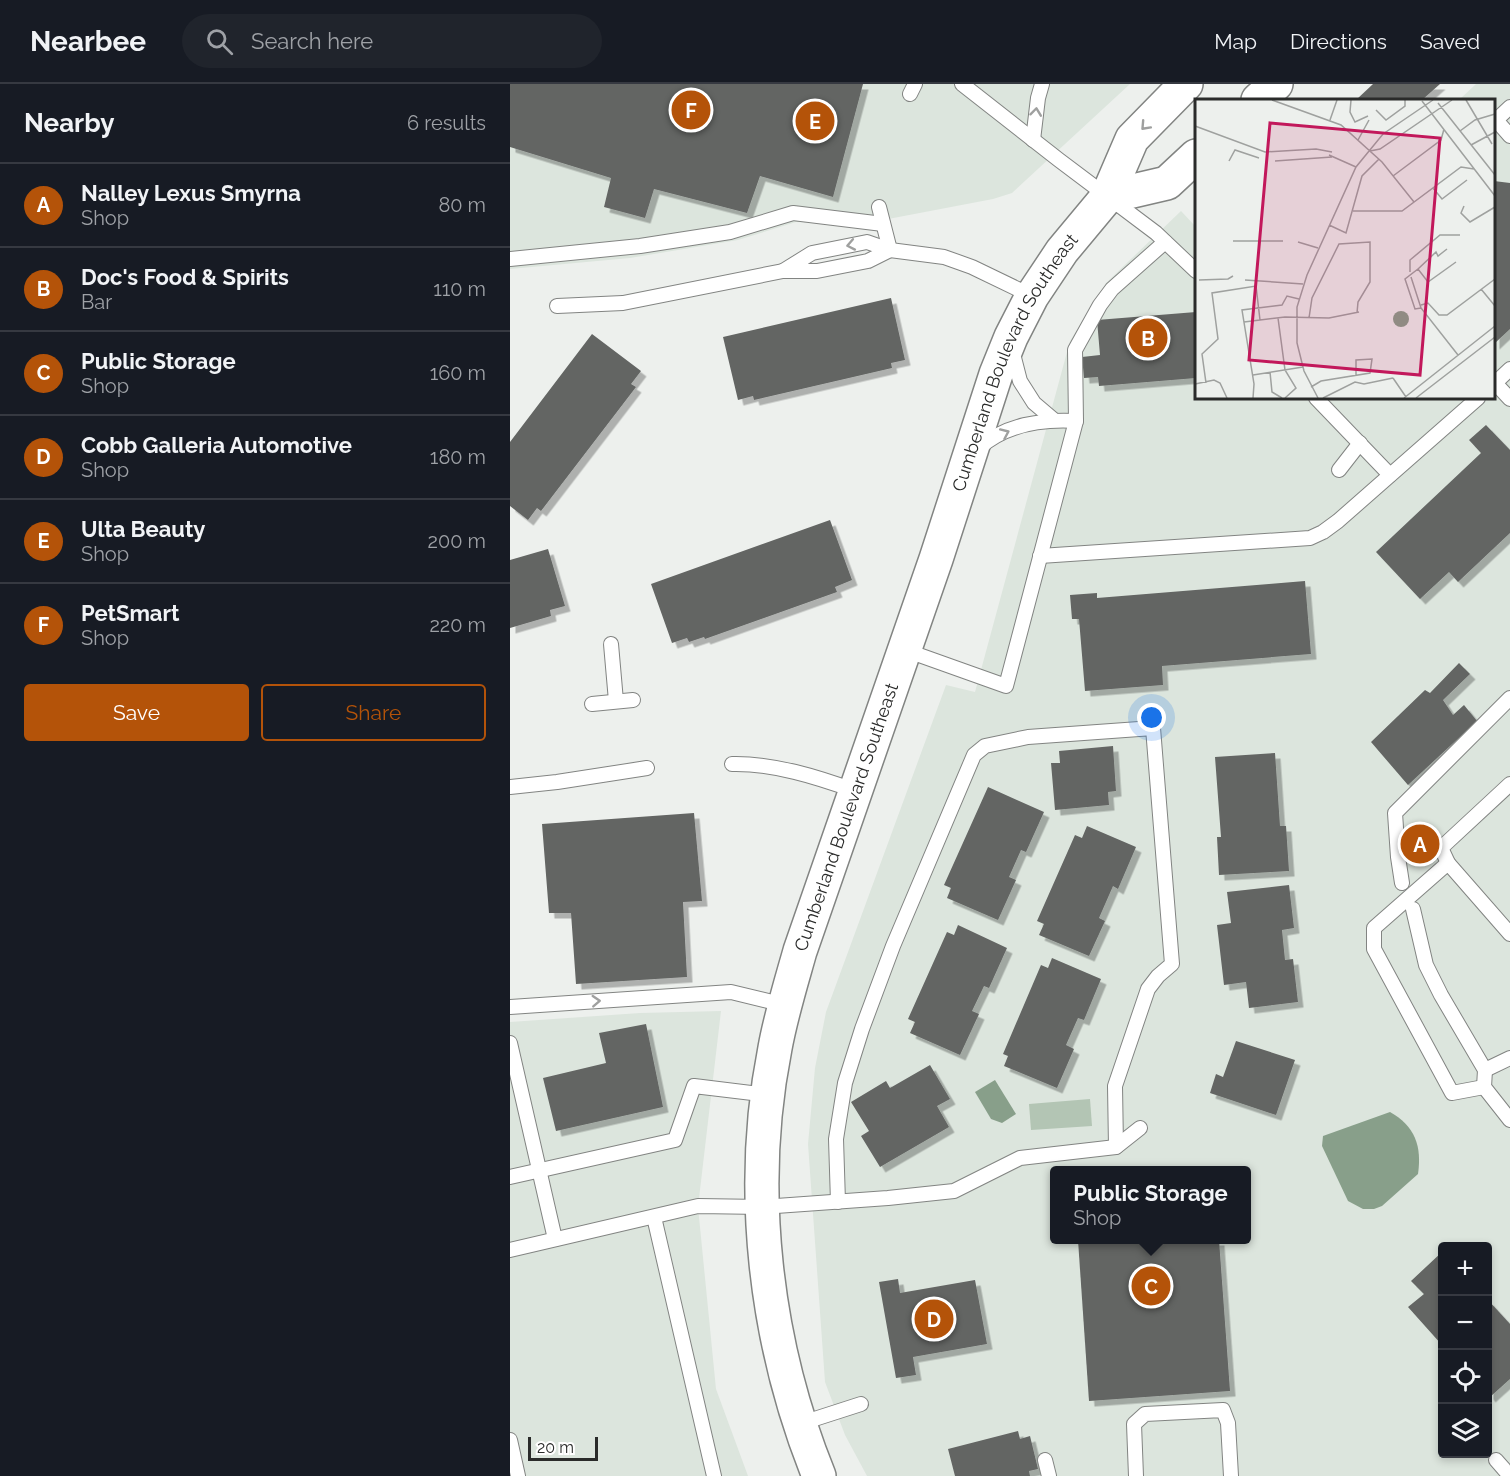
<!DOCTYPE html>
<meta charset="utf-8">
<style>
:root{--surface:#171b24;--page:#20242c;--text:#f1f3f6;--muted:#9ea1a6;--line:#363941;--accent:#b45309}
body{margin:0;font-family:Raleway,sans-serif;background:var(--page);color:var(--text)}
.controls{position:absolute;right:18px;bottom:18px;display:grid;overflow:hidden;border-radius:6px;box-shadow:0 3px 9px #0003}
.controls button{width:54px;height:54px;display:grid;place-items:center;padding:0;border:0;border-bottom:2px solid var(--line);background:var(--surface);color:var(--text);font:30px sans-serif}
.scale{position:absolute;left:18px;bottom:15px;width:70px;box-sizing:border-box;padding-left:6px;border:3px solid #2a2b2a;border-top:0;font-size:16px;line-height:21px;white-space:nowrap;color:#2a2b2a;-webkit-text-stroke:4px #fff;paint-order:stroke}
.you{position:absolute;left:642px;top:634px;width:21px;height:21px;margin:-15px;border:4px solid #fff;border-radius:50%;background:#1a73e8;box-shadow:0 0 0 9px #1a73e833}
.badge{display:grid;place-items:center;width:39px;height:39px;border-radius:50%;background:var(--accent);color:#fff;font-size:20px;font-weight:700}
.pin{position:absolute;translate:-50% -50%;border:3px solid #fff;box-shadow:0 2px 6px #0006}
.popup{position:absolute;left:540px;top:1082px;width:201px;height:78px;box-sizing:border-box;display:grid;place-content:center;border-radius:6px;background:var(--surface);filter:drop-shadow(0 2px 4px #0005);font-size:20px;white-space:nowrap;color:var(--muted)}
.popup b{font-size:22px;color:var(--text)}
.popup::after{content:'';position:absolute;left:50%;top:100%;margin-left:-12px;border:12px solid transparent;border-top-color:var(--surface)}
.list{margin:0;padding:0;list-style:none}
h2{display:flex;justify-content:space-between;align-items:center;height:78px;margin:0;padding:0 24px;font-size:26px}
h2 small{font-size:20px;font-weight:400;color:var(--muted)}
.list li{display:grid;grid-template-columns:39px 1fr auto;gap:18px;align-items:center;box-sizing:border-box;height:84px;padding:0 24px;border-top:2px solid var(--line)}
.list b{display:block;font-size:22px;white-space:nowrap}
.list p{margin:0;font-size:20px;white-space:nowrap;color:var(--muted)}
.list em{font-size:20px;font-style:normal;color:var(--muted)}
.actions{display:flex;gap:12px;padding:18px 24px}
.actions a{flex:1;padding:14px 0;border:2px solid var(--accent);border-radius:6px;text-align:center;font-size:21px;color:var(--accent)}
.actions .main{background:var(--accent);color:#fff}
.icon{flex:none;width:33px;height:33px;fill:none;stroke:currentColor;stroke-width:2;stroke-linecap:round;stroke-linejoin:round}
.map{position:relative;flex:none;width:1000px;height:1392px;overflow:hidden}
header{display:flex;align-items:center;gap:36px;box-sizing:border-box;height:84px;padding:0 30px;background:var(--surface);border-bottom:2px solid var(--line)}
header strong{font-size:28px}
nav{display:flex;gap:33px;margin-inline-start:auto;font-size:21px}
.search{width:420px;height:54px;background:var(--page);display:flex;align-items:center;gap:15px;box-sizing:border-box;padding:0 21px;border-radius:33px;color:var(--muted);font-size:22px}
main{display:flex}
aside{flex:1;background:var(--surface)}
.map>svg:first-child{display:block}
.built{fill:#dce5dd;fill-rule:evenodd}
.green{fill:#b3c5b4}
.water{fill:#889f8a}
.building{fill:#636563;filter:url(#shadow)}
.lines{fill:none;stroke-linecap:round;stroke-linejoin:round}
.service-casing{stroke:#828482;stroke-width:16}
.secondary-casing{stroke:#828482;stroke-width:36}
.service{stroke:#fff;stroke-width:14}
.secondary{stroke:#fff;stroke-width:33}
.oneway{stroke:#9fa09f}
.labels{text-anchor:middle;stroke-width:6;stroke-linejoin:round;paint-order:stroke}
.street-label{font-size:18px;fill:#2a2b2a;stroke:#fff}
.inset-road{fill:none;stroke:#9fa19f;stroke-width:1.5}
.view{fill:#c2185b;fill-opacity:0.15;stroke:#c2185b;stroke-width:3}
.inset-edge{fill:none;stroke:#2a2b2a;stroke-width:3}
</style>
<header>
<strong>Nearbee</strong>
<div class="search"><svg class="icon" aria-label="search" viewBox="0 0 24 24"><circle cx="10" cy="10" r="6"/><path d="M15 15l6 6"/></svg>Search here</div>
<nav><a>Map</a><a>Directions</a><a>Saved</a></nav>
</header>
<main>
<aside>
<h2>Nearby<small>6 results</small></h2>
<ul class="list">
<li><span class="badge">A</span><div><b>Nalley Lexus Smyrna</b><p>Shop</p></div><em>80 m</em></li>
<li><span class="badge">B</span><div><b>Doc's Food &amp; Spirits</b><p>Bar</p></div><em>110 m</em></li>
<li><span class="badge">C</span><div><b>Public Storage</b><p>Shop</p></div><em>160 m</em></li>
<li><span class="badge">D</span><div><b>Cobb Galleria Automotive</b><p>Shop</p></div><em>180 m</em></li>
<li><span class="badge">E</span><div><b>Ulta Beauty</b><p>Shop</p></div><em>200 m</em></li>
<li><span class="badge">F</span><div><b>PetSmart</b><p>Shop</p></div><em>220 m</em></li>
</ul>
<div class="actions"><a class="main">Save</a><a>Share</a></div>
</aside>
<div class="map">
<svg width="1000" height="1392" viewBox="0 0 1000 1392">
<defs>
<filter id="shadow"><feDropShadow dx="5.5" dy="5.5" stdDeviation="0" flood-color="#0004"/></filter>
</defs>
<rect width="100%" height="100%" fill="#edf0ed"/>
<g class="built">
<path d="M0,0H620L502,109L483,115L352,140L286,138L228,156L120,174L0,185Z"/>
<path d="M966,0H1000V1392H357L335,1351L315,1298L298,1060L305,984L316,928L436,601L465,608L560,257L596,199L671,127L686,143V314H984V16H949ZM545,1086H737V1156H545ZM932,1162H978V1370H932Z"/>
<path d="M211,927L188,1123L206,1305L238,1392H0V938L130,929Z"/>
</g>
<path class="green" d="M580,1015L582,1042L521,1046L519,1020Z"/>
<g class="water">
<path d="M485,996L506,1030L492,1039L481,1035L465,1008Z"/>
<path d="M880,1028C905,1042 912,1062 908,1090L872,1122L864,1125H853L838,1117L812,1062L813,1052Z"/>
</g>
<g class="building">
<path d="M0,0H353L323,113L250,92L237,129L144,105L135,134L94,123L101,94L0,63Z"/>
<path d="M863,0H930L912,16H846Z"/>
<path d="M984,97L1000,99V245L984,260Z"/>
<path d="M381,214L395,276L381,279L382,284L244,316L243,312L228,316L213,253Z"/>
<path d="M686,228V294L589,302L588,293L574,294L572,273L590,271L587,236Z"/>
<path d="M82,250L131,287L121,300L126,303L31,427L27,424L18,436L0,422V358Z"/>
<path d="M976,341L1000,366V449L948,498L939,488L910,515L866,468L971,369L959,356Z"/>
<path d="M320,436L342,496L325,503L327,508L195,555L194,553L179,558L177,554L162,559L141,500Z"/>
<path d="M38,465L55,522L40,526L41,532L0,544V476Z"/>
<path d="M795,497L801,570L652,582L653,601L575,607L569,535H562L560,511L587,509V514Z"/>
<path d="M949,579L960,590L933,616L943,631L954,621L967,637L898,701L861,658L915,606L920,609Z"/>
<path d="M603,662L606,707L598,708L599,721L545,726L541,679H550L549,667Z"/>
<path d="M765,669L770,742H776L779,787L709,791L707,753H711L705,673Z"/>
<path d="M478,703L534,728L516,768L511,766L499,793L506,796L488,836L437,814L441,804L434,801Z"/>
<path d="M184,729L192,817L173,818L177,893L66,900L61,829H39L32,740Z"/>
<path d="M577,742L626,763L608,805L603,802L589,834L595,837L579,872L529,851L534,840L527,837L565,751L572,754Z"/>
<path d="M779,801L784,844L772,846L775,876L783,875L788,918L739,924L736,898L714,901L707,841L721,839L717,808Z"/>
<path d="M448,841L497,864L479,904L474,902L462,927L469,930L450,971L400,949L405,938L398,935L437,848L444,851Z"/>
<path d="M542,874L591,895L574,936L568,934L556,961L564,965L547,1004L494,982L498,972L493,970L531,881L538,884Z"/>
<path d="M136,940L153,1023L46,1047L33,994L96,979L89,949Z"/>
<path d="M726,957L785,976L766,1031L700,1009L706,990L713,993Z"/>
<path d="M420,981L440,1015L427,1022L439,1043L370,1083L351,1052L359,1047L341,1018L376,997L380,1004Z"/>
<path d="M568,1156H709L720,1307L579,1317Z"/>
<path d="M932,1168V1261L898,1223L914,1210L901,1197Z"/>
<path d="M388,1195L390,1209L465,1196L477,1260L403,1273L406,1291L386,1294L369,1198Z"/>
<path d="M978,1216L1000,1240V1295L980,1313L978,1310Z"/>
<path d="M508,1347L510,1355L520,1352L528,1385L519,1387L520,1392H445L438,1365Z"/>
</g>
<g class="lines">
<defs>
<g id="service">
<path d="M452,0L549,76L646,149L686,187"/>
<path d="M400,10L405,0"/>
<path d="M986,36L1000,52"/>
<path d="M984,38L1000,23"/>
<path d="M523,56L528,14L532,0"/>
<path d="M369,123L380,166"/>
<path d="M0,175L130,162L220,148L283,129L373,140"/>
<path d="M273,187L302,169L357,158L380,166L434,173L462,183L522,212"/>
<path d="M47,222L113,219L273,187H307L358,177L380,166"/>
<path d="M502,266L510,297L524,319L544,336"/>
<path d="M985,299L1000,315"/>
<path d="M984,300L1000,285"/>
<path d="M806,314L880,391"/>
<path d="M469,364C495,341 532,335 566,337"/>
<path d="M829,386L850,359"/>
<path d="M530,472L800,454L813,448L828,437L968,314"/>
<path d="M101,560L106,617"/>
<path d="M395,566L496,602L566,337L565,266L590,221L602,205L655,158"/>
<path d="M82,620L123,616"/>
<path d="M222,680C263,679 307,693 346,707"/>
<path d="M0,703L47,698L137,684"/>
<path d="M938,779L931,764L1000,700"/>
<path d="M892,799L888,773L885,729L1000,614"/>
<path d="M903,825L916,881L931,911L975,986L974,1003L1000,1036"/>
<path d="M0,923L221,908L275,921"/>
<path d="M0,959L45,1155"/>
<path d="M975,986L1000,974"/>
<path d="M974,1003L942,1009L864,865V844L938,779L1000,850"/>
<path d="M0,1093L165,1056L184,1002L258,1011"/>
<path d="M328,1118L326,1055L335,999L352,945L383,862L464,671L475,662L518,653L643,644L662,880L648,892L638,905L605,1002L606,1063"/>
<path d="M144,1133L204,1392"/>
<path d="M0,1166L188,1122L252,1123L378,1114L444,1107L510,1074L606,1063L630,1044"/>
<path d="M289,1340L351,1320"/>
<path d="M0,1356L8,1392"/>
<path d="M535,1376L539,1392"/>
<path d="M986,1376L1000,1392"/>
<path d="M626,1392L624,1340L635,1330L713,1326L718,1339L721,1392"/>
</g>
<g id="secondary">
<path d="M748,16L766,0"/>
<path d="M597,113L657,99L686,72"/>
<path id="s1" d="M309,1392C255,1259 237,1105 265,964C271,931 281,899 290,867L426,475L486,290L501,253L522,212L552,167L597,113L622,55L676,0"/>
</g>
</defs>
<use href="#service" class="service-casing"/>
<use href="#secondary" class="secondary-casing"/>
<use href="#service" class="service"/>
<use href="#secondary" class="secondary"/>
</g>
<defs><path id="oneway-chevron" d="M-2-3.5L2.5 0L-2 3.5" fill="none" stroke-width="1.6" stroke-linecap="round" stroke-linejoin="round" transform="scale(1.5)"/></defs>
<g class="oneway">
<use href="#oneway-chevron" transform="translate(526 28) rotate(-83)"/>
<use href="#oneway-chevron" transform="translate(635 42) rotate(133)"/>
<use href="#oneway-chevron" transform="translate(341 161) rotate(169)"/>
<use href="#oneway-chevron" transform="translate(495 349) rotate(-24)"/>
<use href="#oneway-chevron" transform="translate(86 917) rotate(-3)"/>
</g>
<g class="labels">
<g class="street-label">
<text dy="6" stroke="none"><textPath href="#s1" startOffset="1164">Cumberland Boulevard Southeast</textPath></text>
<text dy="6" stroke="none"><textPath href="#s1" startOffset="678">Cumberland Boulevard Southeast</textPath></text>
</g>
</g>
<g transform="translate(685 15)">
<rect width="300" height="300" fill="#edf0ed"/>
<path d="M198 220a8 8 0 1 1 16 0a8 8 0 1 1-16 0Z" fill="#889f8a"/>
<path class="inset-road" d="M77,1L146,26L187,63L219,103M156,1L155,13L160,23L173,17M271,1L297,45M227,2L300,97M243,4L300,76M181,11L191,21L210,7V1M135,21L142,1M0,27L70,53L121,50L137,53M265,32L280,21L300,15M163,41L174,21M276,46L300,33M175,52L185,50L257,1M134,56L161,68M34,62L40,51L64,59M80,62L137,58M198,77L246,41L249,30M238,89L247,100L272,81M269,107L266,114L275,123L300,108M158,112H207L266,68L279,70M134,126L151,134L167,77L184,60M38,142H88M103,143L123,149M223,170L241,153L243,157L252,150M215,173V161L245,136H265M216,178L226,209L263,256M4,181L33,180L38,177M50,181L108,185M286,190L300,207M226,206L233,204L244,216H252L300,180M226,209L220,210L210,180L223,170L233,183L261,163M83,219L90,271L101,289L90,299M114,219L117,199L144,145L175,143V183L163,203L162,214M49,223L90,218L134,219L164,213M75,273L77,293L87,299M58,276L108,268M198,279L211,298M11,284L7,255L23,240L17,194L61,187L65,221M0,285L19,281L25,284L32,299M116,288L126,282L175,274L177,260L161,261V276M58,299L59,285L47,211L87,206L92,197L104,200M123,299L109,272L102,244V208L112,176L161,68L188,35L238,1M128,299L160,283L169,285L198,279M209,299L300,227M221,299L300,238"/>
<path class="view" d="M75,24L245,39L225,276L54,261Z"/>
<rect width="300" height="300" class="inset-edge"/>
</g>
</svg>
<div class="controls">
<button>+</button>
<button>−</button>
<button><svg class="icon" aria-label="locate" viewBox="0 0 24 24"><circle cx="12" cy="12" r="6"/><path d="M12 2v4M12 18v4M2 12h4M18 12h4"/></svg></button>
<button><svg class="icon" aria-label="layers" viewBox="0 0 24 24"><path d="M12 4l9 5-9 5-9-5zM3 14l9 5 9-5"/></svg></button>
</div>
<div class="scale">20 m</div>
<div class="you"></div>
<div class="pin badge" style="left:910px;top:760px">A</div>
<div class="pin badge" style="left:638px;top:254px">B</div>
<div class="pin badge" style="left:641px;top:1202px">C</div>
<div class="popup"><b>Public Storage</b>Shop</div>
<div class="pin badge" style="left:424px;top:1235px">D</div>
<div class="pin badge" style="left:305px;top:37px">E</div>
<div class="pin badge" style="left:181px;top:26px">F</div>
</div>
</main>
